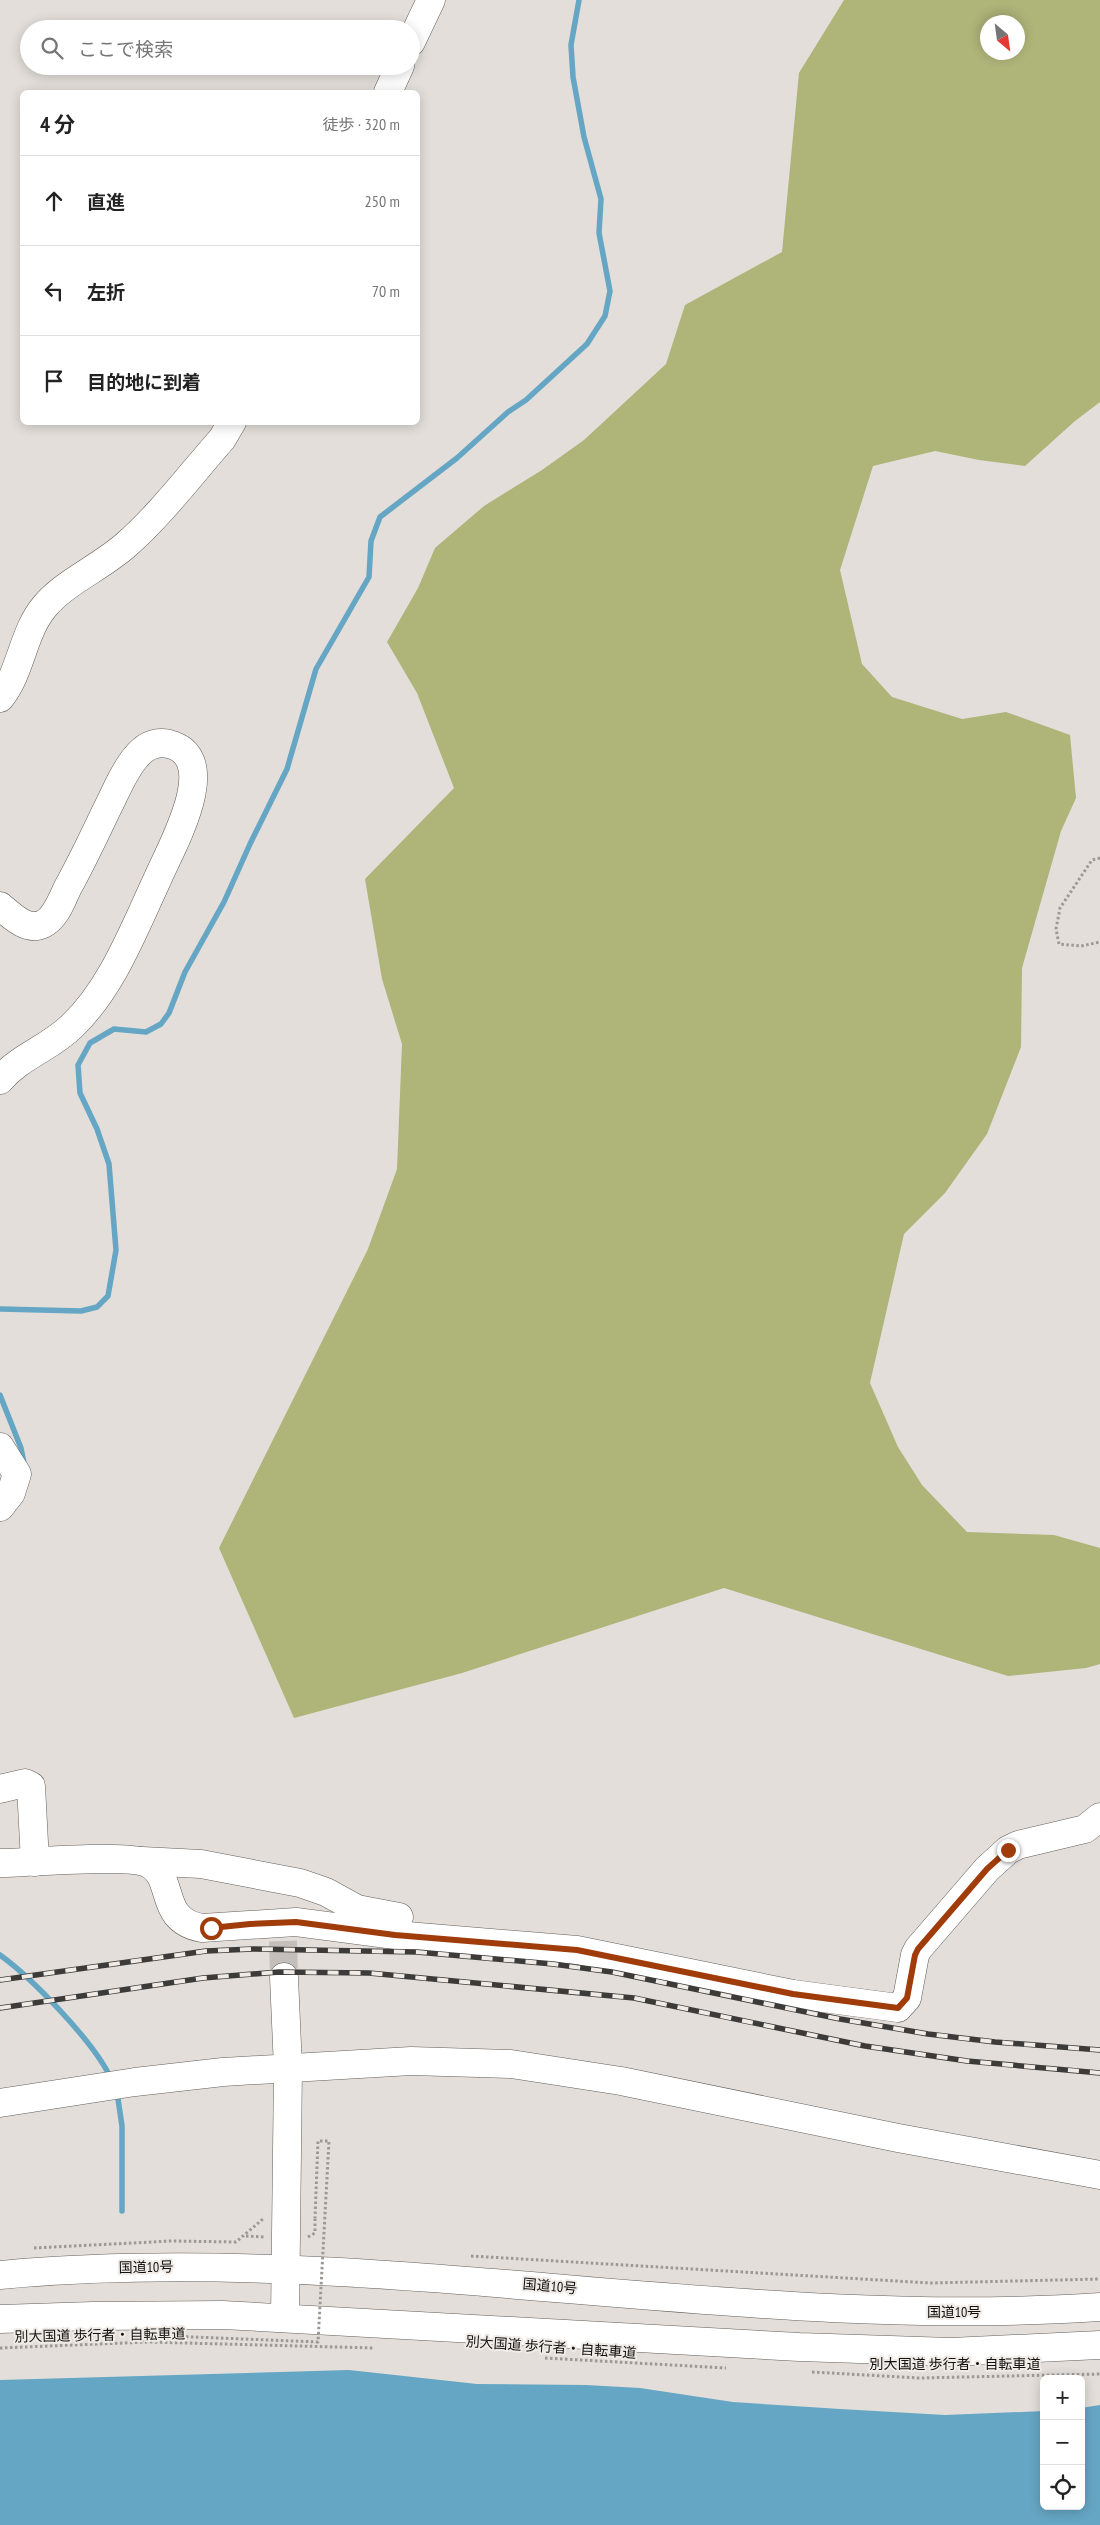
<!DOCTYPE html>
<html lang="ja">
<meta charset="utf-8">
<style>
:root{--surface:#fff;--page:#f2f2f2;--text:#222;--muted:#767676;--line:#e0e0e0}
body{margin:0;font-family:"PT Sans Narrow","Noto Sans JP",sans-serif;background:var(--page);color:var(--text)}
.controls{position:absolute;right:15px;bottom:15px;display:grid;overflow:hidden;border-radius:8px;box-shadow:0 2px 12px #0003}
.controls button{width:45px;height:45px;display:grid;place-items:center;padding:0;border:0;border-bottom:1px solid var(--line);background:var(--surface);color:var(--text);font:25px sans-serif}
.compass{position:absolute;left:980px;top:15px;width:45px;height:45px;border-radius:50%;background:var(--surface);box-shadow:0 2px 12px #0003;rotate:151deg}
.stop{position:absolute;width:15px;height:15px;margin:-11px;border:4px solid #a03b0a;border-radius:50%;background:#fff}
.stop.end{background:#a03b0a;border-color:#fff;box-shadow:0 1px 5px #0008}
.list{margin:0;padding:0;list-style:none}
h2{display:flex;justify-content:space-between;align-items:center;height:65px;margin:0;padding:0 20px;font-size:21px}
h2 small{font-size:16px;font-weight:400;color:var(--muted)}
.list li{display:grid;grid-template-columns:32px 1fr auto;gap:15px;align-items:center;box-sizing:border-box;height:90px;padding:0 20px;border-top:1px solid var(--line)}
.list b{display:block;font-size:19px;white-space:nowrap}
.list em{font-size:16px;font-style:normal;color:var(--muted)}
.icon{flex:none;width:28px;height:28px;fill:none;stroke:currentColor;stroke-width:2;stroke-linecap:round;stroke-linejoin:round}
.map{position:relative;flex:none;width:1100px;height:2525px;overflow:hidden}
.search{position:absolute;background:var(--surface);box-shadow:0 2px 12px #0003;left:20px;top:20px;width:400px;height:55px;display:flex;align-items:center;gap:12px;box-sizing:border-box;padding:0 18px;border-radius:28px;color:var(--muted);font-size:19px}
.panel{position:absolute;background:var(--surface);box-shadow:0 2px 12px #0003;left:20px;top:90px;width:400px;height:335px;border-radius:8px}
.map>svg:first-child{display:block}
.forest{fill:#afb479;fill-rule:evenodd}
.water{fill:#65a6c4}
.lines{fill:none;stroke-linecap:round;stroke-linejoin:round}
.stream{stroke:#65a6c4;stroke-width:5.5}
.minor-tunnel{stroke:#c4bfbb;stroke-width:28;stroke-dasharray:28 14;stroke-linecap:butt}
.minor-casing{stroke:#645f5b;stroke-width:29}
.highway-casing{stroke:#645f5b;stroke-width:29}
.path{stroke:#9c9895;stroke-width:3;stroke-dasharray:2.5 2.5;stroke-linecap:butt}
.minor{stroke:#fff;stroke-width:28}
.highway{stroke:#fff;stroke-width:28}
.rail-casing{stroke:#3d3b39;stroke-width:5.5}
.rail{stroke:#f0ebe6;stroke-width:4;stroke-dasharray:11;stroke-linecap:butt}
.path-bridge{stroke:#9c9895;stroke-width:3;stroke-dasharray:2.5 2.5;stroke-linecap:butt}
.route{stroke:#a03b0a;stroke-width:6}
.labels{text-anchor:middle;stroke-width:4;stroke-linejoin:round;paint-order:stroke}
.street-label{font-size:14px;fill:#12100f;stroke:#f0ebe6}
</style>
<div class="map">
<svg width="1100" height="2525" viewBox="0 0 1100 2525">
<rect width="100%" height="100%" fill="#e3ded9"/>
<path class="forest" d="M844,0H1100V402L1075,421L1025,466L979,460L935,451L873,466L840,570L862,664L892,697L962,719L1006,712L1070,735L1076,798L1061,831L1022,968L1021,1047L987,1134L945,1193L904,1234L870,1383L898,1447L922,1485L967,1532L1054,1535L1100,1548V1664L1086,1668L1008,1676L724,1588L462,1673L294,1718L219,1548L368,1249L397,1169L402,1044L382,979L365,879L454,788L417,693L387,642L418,588L435,548L484,506L542,470L584,440L666,364L685,305L782,252L799,73ZM988,22H1018V52H988Z"/>
<path class="water" d="M349,2370L477,2384L586,2385L640,2388L733,2402L840,2409L945,2415L1044,2411V2506H1081V2408L1100,2405V2525H0V2380Z"/>
<g class="lines">
<g class="stream">
<path d="M0,1309L81,1311L97,1307L108,1296L116,1250L109,1164L97,1129L80,1093L78,1065L90,1043L114,1029L146,1032L161,1024L169,1013L185,972L224,902L250,844L287,769L316,669L369,577L371,541L380,517L457,458L508,412L526,400L587,344L605,316L610,291L599,233L601,199L584,137L573,77L571,45L579,0"/>
<path d="M0,1395L21,1448L25,1468"/>
<path d="M0,1955C31,1977 96,2044 111,2079"/>
<path d="M117,2092L122,2126V2211"/>
</g>
<path class="minor-tunnel" d="M283,1941L284,1977"/>
<defs>
<g id="minor">
<path d="M411,42L431,0"/>
<path d="M388,92L400,66"/>
<path d="M0,698C22,671 22,633 45,606C65,582 103,566 127,544C162,513 191,474 222,439L232,422"/>
<path d="M0,906C11,915 27,932 43,924C56,918 62,899 68,887C82,862 94,836 107,809C116,792 123,772 136,757C145,746 156,741 169,744C224,758 170,849 157,880C134,929 112,988 72,1026C50,1048 20,1056 0,1080"/>
<path d="M0,1447L17,1474L11,1493L0,1507"/>
<path d="M0,1789L25,1783L31,1786L35,1862"/>
<path d="M142,1861L201,1864L300,1883L326,1892L357,1909L399,1917"/>
<path d="M0,1863C28,1863 130,1853 149,1864C176,1878 157,1920 202,1928L296,1922L395,1935L577,1950L793,1994L898,2008L907,1998L915,1955L918,1949L987,1869L1008,1850L1018,1845L1085,1829L1100,1817"/>
<path d="M284,1977L288,2068L285,2318"/>
<path d="M0,2103L135,2082L223,2072L411,2061L511,2064L621,2081L898,2138L1100,2175"/>
</g>
<g id="highway">
<path d="M0,2275C369,2241 732,2332 1100,2307"/>
<path d="M0,2319L93,2316L223,2315L799,2347L951,2352L1100,2345"/>
</g>
</defs>
<use href="#minor" class="minor-casing"/>
<use href="#highway" class="highway-casing"/>
<g class="path">
<path d="M1100,858L1092,860L1060,908L1056,929L1059,944L1081,946L1100,942"/>
<path d="M246,2236L264,2237"/>
<path d="M308,2237L315,2233V2218"/>
<path d="M34,2248L171,2241L236,2242L264,2218"/>
<path d="M471,2256L930,2283L1100,2279"/>
<path d="M0,2348L148,2342L374,2348"/>
<path d="M545,2358L726,2368"/>
<path d="M812,2372L919,2378L1100,2374"/>
</g>
<use href="#minor" class="minor"/>
<use href="#highway" class="highway"/>
<defs>
<g id="rail">
<path d="M0,1980L206,1951L253,1949L417,1952L553,1964L612,1972L840,2019L928,2034L995,2042L1100,2050"/>
<path d="M0,2008L203,1978L279,1972L369,1973L634,1998L865,2046L967,2061L1100,2073"/>
</g>
</defs>
<use href="#rail" class="rail-casing"/>
<use href="#rail" class="rail"/>
<path class="path-bridge" d="M142,2342L143,2335L318,2342L329,2141H318L315,2218"/>
</g>
<g class="lines">
<path class="route" d="M211,1928L250,1924L296,1922L395,1935L577,1950L793,1994L898,2008L907,1998L915,1955L918,1949L987,1869L1008,1850"/>
</g>
<g class="labels">
<g class="street-label">
<text transform="translate(146 2267) rotate(-1)" y="5">国道10号</text>
<text transform="translate(550 2286) rotate(5)" y="5">国道10号</text>
<text x="954" y="2317">国道10号</text>
<text transform="translate(100 2335) rotate(-1)" y="5">別大国道 歩行者・自転車道</text>
<text transform="translate(551 2347) rotate(4)" y="5">別大国道 歩行者・自転車道</text>
<text x="955" y="2369">別大国道 歩行者・自転車道</text>
</g>
</g>
</svg>
<div class="controls">
<button>+</button>
<button>−</button>
<button><svg class="icon" aria-label="locate" viewBox="0 0 24 24"><circle cx="12" cy="12" r="6"/><path d="M12 2v4M12 18v4M2 12h4M18 12h4"/></svg></button>
</div>
<svg class="compass" viewBox="-18 -18 36 36"><path d="M0-13l5 13h-10z" fill="#e53935"/><path d="M0 13l5-13h-10z" fill="#767676"/></svg>
<div class="stop" style="left:211px;top:1928px"></div>
<div class="stop end" style="left:1008px;top:1850px"></div>
<div class="search"><svg class="icon" aria-label="search" viewBox="0 0 24 24"><circle cx="10" cy="10" r="6"/><path d="M15 15l6 6"/></svg>ここで検索</div>
<section class="panel">
<h2>4 分<small>徒歩 · 320 m</small></h2>
<ul class="list">
<li><svg class="icon" aria-label="ahead" viewBox="0 0 24 24"><path d="M12 20V5M6 11l6-6 6 6"/></svg><div><b>直進</b></div><em>250 m</em></li>
<li><svg class="icon" aria-label="left" viewBox="0 0 24 24"><path d="M17 20v-9H6M10 6l-5 5 5 5"/></svg><div><b>左折</b></div><em>70 m</em></li>
<li><svg class="icon" aria-label="arrive" viewBox="0 0 24 24"><path d="M6 21V4h12l-3 4 3 4H6"/></svg><div><b>目的地に到着</b></div></li>
</ul>
</section>
</div>
